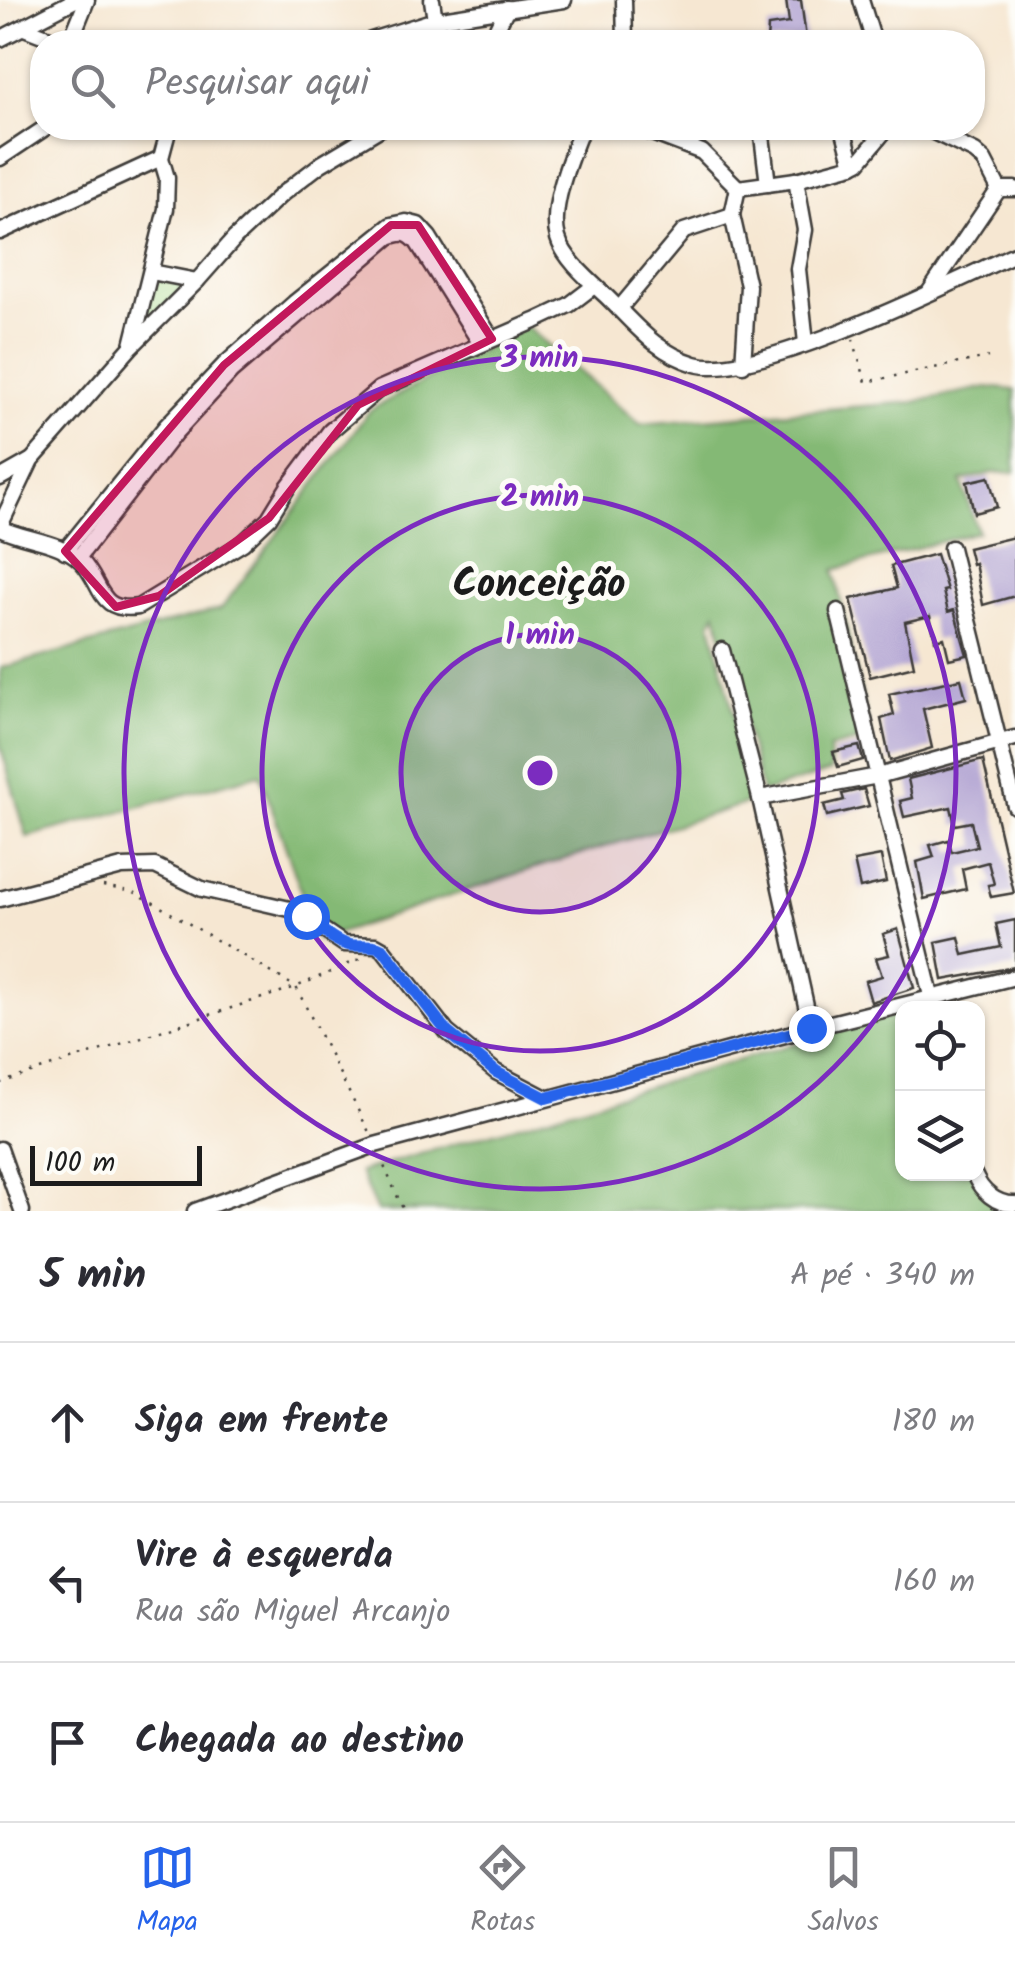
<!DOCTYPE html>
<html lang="pt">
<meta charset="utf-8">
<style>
:root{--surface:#fff;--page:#f7f7f7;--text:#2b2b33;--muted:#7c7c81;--line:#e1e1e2;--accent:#2563eb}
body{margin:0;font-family:Kalam,sans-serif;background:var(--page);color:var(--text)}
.controls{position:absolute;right:30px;bottom:30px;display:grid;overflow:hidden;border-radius:20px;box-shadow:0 2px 8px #0004}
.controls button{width:90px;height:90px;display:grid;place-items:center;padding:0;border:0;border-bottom:2px solid var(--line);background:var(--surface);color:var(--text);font:50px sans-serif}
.scale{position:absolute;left:30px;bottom:25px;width:172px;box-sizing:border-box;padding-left:10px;border:5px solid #1c1c1c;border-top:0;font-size:28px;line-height:35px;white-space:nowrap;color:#1c1c1c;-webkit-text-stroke:8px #fdfcf7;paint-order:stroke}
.stop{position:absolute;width:30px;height:30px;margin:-22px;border:8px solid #2563eb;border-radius:50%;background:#fff}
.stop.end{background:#2563eb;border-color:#fff;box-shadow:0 2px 10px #0008}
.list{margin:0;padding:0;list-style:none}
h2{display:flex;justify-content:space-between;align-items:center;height:130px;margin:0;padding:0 40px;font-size:42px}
h2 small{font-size:32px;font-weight:400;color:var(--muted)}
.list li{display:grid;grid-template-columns:65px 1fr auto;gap:30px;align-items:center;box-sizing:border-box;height:160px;padding:0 40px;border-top:2px solid var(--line)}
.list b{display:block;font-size:38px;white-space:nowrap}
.list p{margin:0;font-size:32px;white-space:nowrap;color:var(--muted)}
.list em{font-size:32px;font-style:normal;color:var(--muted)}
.icon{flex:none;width:55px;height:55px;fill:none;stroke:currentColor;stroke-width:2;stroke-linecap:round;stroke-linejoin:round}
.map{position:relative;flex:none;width:1015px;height:1211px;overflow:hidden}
.search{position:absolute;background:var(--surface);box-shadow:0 2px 8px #0004;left:30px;right:30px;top:30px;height:110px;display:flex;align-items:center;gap:25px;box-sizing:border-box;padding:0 35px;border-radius:40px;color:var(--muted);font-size:38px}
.sheet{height:610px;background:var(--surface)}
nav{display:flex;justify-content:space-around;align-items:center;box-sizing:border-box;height:140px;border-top:2px solid var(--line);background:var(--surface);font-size:28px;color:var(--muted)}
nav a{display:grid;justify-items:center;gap:5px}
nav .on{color:var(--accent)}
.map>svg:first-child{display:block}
.green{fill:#a5d989;stroke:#607a52;stroke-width:2.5}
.forest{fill:#84b975;stroke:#506a48;stroke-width:2.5}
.building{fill:#b3a5d3}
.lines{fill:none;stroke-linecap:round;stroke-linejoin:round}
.street-casing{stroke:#3d3a37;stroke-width:19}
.path{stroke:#3d3a37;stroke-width:2.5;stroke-dasharray:2.5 8;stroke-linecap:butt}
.street{stroke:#fff;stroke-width:14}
.route{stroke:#2563eb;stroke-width:12}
.marked{fill:#c2185b;fill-opacity:0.2;stroke:#c2185b;stroke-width:8;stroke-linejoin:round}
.ring{fill:none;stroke:#7b2cbf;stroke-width:5}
.labels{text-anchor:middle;stroke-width:10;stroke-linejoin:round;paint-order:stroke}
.district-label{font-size:40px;font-weight:bold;fill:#1c1c1c;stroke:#fdfcf7}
.centre{fill:#7b2cbf;stroke:#fdfcf7;stroke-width:5}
.ring-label{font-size:30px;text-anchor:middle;font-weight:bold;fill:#7b2cbf;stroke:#fdfcf7;stroke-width:10;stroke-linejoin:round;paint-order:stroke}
</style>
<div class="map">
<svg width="1015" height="1211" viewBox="0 0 1015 1211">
<rect width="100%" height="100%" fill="#fdfcf7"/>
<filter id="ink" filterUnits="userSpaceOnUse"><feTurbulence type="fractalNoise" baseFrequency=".01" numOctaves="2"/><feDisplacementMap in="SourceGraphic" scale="20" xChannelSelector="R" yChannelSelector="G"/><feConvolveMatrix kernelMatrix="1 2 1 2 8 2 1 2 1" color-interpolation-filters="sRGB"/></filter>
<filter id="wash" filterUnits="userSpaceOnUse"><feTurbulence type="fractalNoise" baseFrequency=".0048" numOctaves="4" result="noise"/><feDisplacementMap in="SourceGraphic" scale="40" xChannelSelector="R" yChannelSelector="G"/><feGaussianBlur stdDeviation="2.25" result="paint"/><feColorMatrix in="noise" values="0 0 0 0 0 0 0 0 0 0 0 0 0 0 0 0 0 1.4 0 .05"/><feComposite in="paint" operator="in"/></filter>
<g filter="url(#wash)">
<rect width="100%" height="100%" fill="#f6e7d2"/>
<path class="green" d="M149,265L193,282L136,343Z"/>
<g class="forest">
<path d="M526,326L640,424L914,402L987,387L1015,390V472L992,473L961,481L978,532L834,570L871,738L829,749L831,771L762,793L716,612L711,622L755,801L532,869L318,940L260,774L27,837L0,745V668L221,609L370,410Z"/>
<path d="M902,1012V1174L978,1172L1015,1211H377L359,1172Z"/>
</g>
<g id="blocks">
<g class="building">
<path d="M786,0H801L806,38L767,42L768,26L789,23Z"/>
<path d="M989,477L997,507L974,513L967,482Z"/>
<path d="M1014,537L1015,596L983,605L975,563L972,564L968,548Z"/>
<path d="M936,554L947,590L943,591L948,612L954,610L967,655L949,659L944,638L935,640L930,616L905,622L914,666L870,677L851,599L897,588L891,566Z"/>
<path d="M961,679L966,698L923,709L932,748L890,761L881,719L894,715L889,694Z"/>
<path d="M859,746L863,760L838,767L833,752Z"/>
<path d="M983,760L1014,893L991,897L988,885L994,884L988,862L962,869L966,889L924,899L917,862L934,857L930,845L948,840L952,852L977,846L971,822L955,825L951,807L904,817L900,801L912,798L908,779Z"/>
<path d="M864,789L869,806L827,816L824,805L844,800L842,794Z"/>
<path d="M881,856L886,882L860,888L854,861Z"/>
<path d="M1015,920V967L943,980L936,942L959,937L963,955L1001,947L996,924Z"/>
<path d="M898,929L914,988L871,1002L865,981L882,976L876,958L889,955L883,934Z"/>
</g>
</g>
</g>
<g filter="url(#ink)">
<use href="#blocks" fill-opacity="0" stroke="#3d3a37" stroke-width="2.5"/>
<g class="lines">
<defs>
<g id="street">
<path d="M432,0L435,20"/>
<path d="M624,0L625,42"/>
<path d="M861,0L874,42"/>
<path d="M24,28L60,42"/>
<path d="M0,39L75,0"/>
<path d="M70,42L87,0"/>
<path d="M365,42L435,20L564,0"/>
<path d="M490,42L507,8"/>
<path d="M582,128C571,156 549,208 558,238C564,259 590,281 606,296C635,324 655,352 695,364C754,382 952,282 1015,254"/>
<path d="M639,128L702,152L738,188L796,180L853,165L859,162L887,128"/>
<path d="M761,128L768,184"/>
<path d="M843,128L853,165"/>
<path d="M925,128L975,152L984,160L999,189H1015"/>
<path d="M0,158L45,128"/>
<path d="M796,180L805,230L798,269L806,343"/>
<path d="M738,188L732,215L748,286L743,365"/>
<path d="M0,232L161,158"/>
<path d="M151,272L197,281"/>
<path d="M930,291L999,189"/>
<path d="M619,309L684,231L732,215"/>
<path d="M132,345L166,209L167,178L161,158L169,128"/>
<path d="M0,478L30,461"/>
<path d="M0,526L31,461L132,346L197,281L235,238L282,194L321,164L381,128"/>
<path d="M0,528C24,540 61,541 81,561C103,583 97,613 138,607L243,543L269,518L288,487L330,431L379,389L535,321L569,305L594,286"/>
<path d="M951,548L1015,806"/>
<path d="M65,551L167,425L224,365L294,303L391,225L406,222L418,225L429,237L492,339"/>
<path d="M78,558L175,433L231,372L389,237C402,232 407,232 417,242L481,344"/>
<path d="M838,611L934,1008"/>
<path d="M722,650L760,798L811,1028"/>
<path d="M760,798L878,776L1015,738"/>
<path d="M0,899L122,867L155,866L202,889L294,910L344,944L376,945L383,949L447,1032L496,1072L546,1098"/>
<path d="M0,1149L22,1211"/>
<path d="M974,1174C981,1191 996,1205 1015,1204"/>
<path d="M195,1211L375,1145L811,1028L1015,977"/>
</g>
</defs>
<use href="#street" class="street-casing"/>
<g class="path">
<path d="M853,339L866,382L988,357"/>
<path d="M103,886L134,892L154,903L296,987L369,1132"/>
<path d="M0,1083L296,987L362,958"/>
<path d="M380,1157L404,1211"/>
</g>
<use href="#street" class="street"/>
</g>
</g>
<g class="lines" filter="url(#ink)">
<path class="route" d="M306,916C318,926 333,942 349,945C361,947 371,943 383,949L447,1032L496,1072L546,1098L811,1028"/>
</g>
<path class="marked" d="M391,225H418L492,339L358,405L269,518L159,596L116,607L65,551L224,365Z"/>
<circle cx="540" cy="773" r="139" fill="#7b2cbf" fill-opacity=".12"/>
<g class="ring">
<circle cx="540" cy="773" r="139"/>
<circle cx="540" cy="773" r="278"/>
<circle cx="540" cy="773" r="416"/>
</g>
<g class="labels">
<g class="district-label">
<text x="539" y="596">Conceição</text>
</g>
</g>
<circle cx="540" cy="773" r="15" class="centre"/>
<g class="ring-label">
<text x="540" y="367">3 min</text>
<text x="540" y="506">2 min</text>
<text x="540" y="644">1 min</text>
</g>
</svg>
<div class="controls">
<button><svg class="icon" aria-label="locate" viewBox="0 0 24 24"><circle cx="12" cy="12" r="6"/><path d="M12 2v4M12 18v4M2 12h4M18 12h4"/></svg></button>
<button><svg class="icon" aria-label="layers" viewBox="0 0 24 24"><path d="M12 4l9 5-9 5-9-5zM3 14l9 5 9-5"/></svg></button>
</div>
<div class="scale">100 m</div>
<div class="stop" style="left:306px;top:916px"></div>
<div class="stop end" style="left:811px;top:1028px"></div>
<div class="search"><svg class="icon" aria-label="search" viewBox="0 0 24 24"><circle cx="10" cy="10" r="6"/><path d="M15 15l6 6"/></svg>Pesquisar aqui</div>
</div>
<section class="sheet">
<h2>5 min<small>A pé · 340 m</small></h2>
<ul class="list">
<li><svg class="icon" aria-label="ahead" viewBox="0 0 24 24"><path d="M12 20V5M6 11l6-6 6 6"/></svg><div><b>Siga em frente</b></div><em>180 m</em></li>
<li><svg class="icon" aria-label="left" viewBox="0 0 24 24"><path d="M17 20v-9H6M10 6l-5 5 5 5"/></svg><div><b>Vire à esquerda</b><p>Rua são Miguel Arcanjo</p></div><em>160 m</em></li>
<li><svg class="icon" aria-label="arrive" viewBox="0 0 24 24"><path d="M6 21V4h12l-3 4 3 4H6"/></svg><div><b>Chegada ao destino</b></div></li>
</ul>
</section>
<nav>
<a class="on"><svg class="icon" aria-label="map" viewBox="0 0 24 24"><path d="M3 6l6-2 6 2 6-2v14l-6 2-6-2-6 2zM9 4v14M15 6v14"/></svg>Mapa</a>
<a><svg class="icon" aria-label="directions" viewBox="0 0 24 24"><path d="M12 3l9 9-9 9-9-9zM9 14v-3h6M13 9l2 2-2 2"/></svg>Rotas</a>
<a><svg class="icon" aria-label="saved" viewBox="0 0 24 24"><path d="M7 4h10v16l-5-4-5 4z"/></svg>Salvos</a>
</nav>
